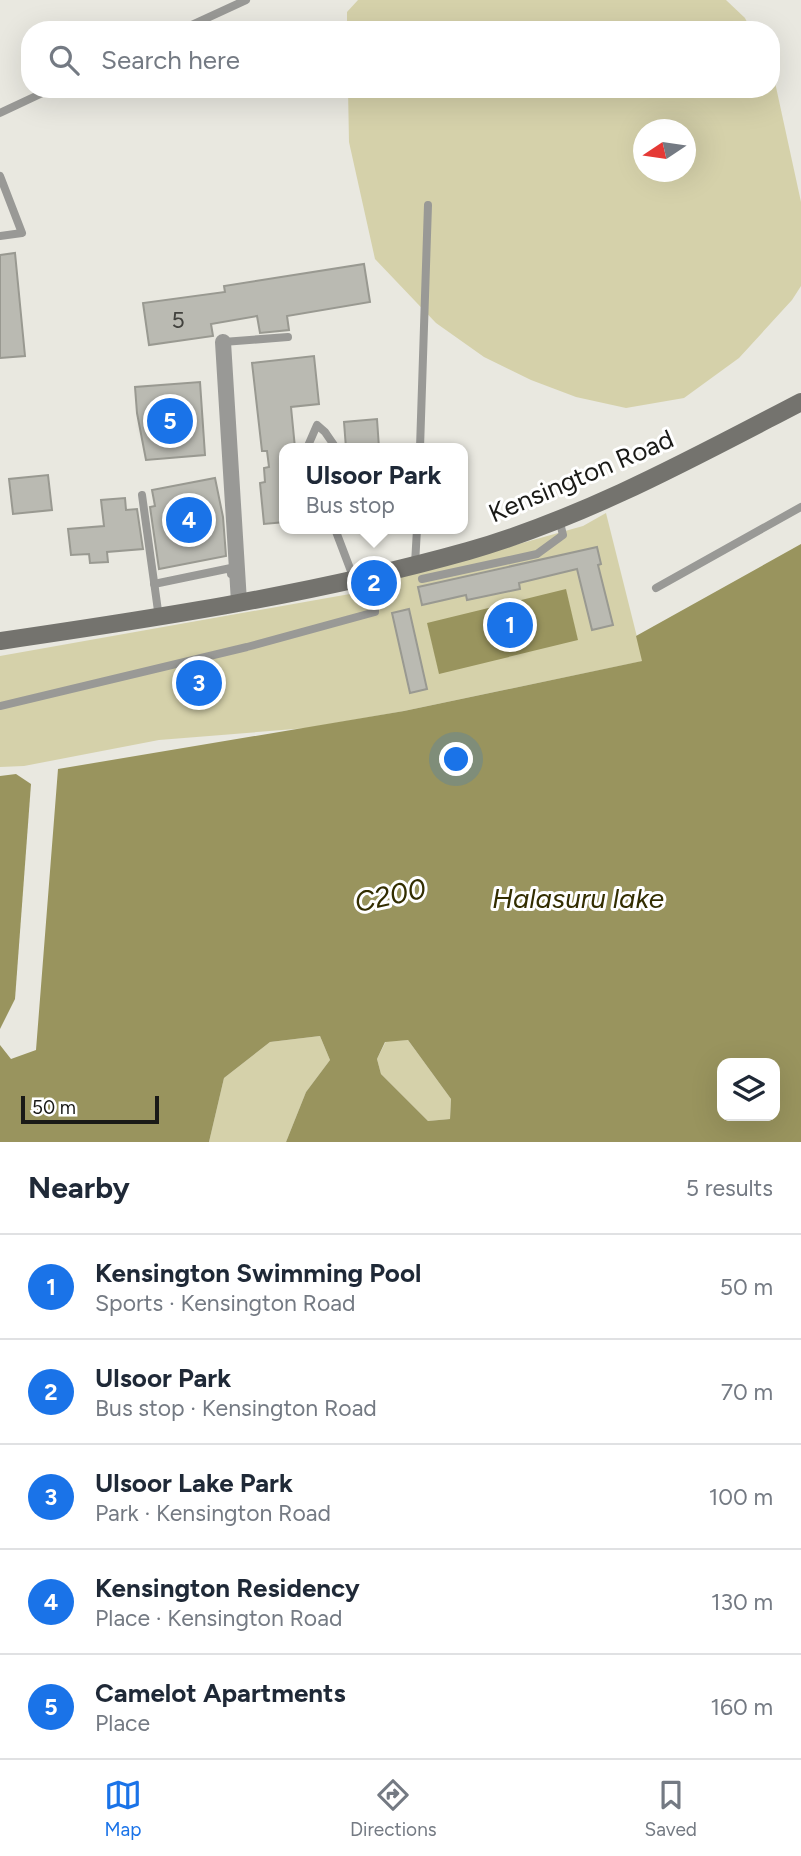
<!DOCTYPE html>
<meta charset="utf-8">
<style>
:root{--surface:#fff;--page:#f2f2f3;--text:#1f2937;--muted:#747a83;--line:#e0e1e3;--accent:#1a73e8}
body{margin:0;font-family:Figtree,sans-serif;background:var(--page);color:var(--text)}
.controls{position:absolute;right:21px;bottom:21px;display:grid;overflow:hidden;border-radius:14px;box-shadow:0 7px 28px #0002}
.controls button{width:63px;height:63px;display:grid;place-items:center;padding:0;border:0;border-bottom:2px solid var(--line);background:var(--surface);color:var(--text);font:35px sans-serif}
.compass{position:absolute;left:633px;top:119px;width:63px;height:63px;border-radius:50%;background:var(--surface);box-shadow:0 7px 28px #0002;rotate:257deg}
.scale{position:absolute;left:21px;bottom:18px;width:138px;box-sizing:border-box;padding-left:7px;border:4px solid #1a1a17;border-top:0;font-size:19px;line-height:24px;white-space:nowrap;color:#1a1a17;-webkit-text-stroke:5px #fff;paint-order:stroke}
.you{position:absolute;left:457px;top:760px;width:24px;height:24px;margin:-18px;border:5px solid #fff;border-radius:50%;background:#1a73e8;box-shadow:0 0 0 10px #1a73e833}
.badge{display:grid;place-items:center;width:46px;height:46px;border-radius:50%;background:var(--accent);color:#fff;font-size:23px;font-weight:700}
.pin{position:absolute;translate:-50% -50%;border:4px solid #fff;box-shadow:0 2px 7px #0006}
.popup{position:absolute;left:279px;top:443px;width:189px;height:91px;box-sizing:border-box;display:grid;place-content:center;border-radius:14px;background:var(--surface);filter:drop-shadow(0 2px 5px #0005);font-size:23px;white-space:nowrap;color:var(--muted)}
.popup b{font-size:26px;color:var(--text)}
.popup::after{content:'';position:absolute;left:50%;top:100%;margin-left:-14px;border:14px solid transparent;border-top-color:var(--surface)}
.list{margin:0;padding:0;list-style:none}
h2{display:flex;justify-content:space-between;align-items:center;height:91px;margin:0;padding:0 28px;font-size:30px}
h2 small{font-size:23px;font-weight:400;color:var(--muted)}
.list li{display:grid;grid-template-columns:46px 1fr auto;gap:21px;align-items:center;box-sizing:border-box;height:105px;padding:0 28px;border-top:2px solid var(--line)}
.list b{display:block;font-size:26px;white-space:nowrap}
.list p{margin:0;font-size:23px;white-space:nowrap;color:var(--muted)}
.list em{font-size:23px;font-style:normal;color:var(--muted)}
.icon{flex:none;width:38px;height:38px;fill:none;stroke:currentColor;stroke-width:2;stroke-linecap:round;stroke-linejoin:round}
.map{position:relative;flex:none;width:801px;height:1142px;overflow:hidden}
.search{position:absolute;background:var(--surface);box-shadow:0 7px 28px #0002;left:21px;right:21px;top:21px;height:77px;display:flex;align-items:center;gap:18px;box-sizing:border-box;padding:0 24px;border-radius:28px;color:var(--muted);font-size:26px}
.sheet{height:616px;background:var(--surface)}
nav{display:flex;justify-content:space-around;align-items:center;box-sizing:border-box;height:98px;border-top:2px solid var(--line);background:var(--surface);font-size:19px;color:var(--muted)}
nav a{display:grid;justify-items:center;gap:4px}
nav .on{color:var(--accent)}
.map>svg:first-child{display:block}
.green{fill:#d5d1aa;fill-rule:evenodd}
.water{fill:#99945e;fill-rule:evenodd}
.building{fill:#babab2;stroke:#999991;stroke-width:2}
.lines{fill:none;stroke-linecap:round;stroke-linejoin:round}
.service{stroke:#999996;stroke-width:8}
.minor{stroke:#999996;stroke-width:16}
.secondary{stroke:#74736e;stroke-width:18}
.labels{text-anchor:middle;stroke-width:6;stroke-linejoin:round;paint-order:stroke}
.number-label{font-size:23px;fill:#42423e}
.street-label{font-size:26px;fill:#1a1a17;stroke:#fff}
.water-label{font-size:28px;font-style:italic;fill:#322d00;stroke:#fff}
</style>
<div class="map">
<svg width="801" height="1142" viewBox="0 0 801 1142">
<rect width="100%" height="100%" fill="#e9e8e0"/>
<g class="green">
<path d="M358,0H726L745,18L751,30H347V12Z"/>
<path d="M771,64L801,202V286L792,300L739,358L684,398L626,408L576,397L531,380L484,357L436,323L375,259L349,142L348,89H771ZM644,130H686V172H644Z"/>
<path d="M606,513L643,661L404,711L307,728L159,740L24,766L0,767V656L378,589L398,578L583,526Z"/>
<path d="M320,1036L330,1060L306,1092L286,1142H209L224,1078L270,1042Z"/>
<path d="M408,1040L451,1099L450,1119L428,1121L381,1074L377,1059L386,1041Z"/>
</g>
<g class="water">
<path d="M801,544V1142H286L306,1092L330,1060L320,1036L270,1042L224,1078L209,1142H0V1045L11,1059L36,1050L58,769L404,711L642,661L636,636ZM408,1040L451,1099L450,1119L428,1121L381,1074L377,1059L385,1042ZM722,1063H775V1116H722Z"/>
<path d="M566,589L578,640L439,674L427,623Z"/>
<path d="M16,774L31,784L15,999L0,1029V776Z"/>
</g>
<g class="building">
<path d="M15,253L25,356L0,358V255Z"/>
<path d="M364,264L370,302L287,316L289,330L260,333L257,316L211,324L213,336L149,345L143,303L225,292L224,286Z"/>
<path d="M314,356L319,404L291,407L295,448H285V522L264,524L260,483L265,482L264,468L269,467L267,451H262L252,363Z"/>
<path d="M200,382L205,455L146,460L137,413L135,387Z"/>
<path d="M377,419L379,448H346L344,422Z"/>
<path d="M48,475L52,510L13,514L9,479Z"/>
<path d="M215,478L223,517L226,556L159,569L150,507L155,506L152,490Z"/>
<path d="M125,498L126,510L137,509L143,549L107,552L108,562L90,563L89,554L71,555L68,529L104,526L101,500Z"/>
<path d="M597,547L601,564L598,565L613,625L592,630L577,569L519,583L520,589L467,600L466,595L422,605L418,587Z"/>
<path d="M409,609L427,689L410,693L392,613Z"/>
</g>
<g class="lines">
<g class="service">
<path d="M181,30L246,0"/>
<path d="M0,113L51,89"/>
<path d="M0,176L22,233L0,236"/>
<path d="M223,342L288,337"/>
<path d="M307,448L317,425L325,432L336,448"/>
<path d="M420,448L428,205"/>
<path d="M142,495L159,618"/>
<path d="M335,529L354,579"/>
<path d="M415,564L417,529"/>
<path d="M422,579L537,554L563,535L559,519"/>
<path d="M154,584L231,568V574"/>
<path d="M656,588L801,507"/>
<path d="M0,706L247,647L375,612V592L370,575"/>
</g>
<path class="minor" d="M223,342L239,602"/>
<path class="secondary" d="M0,641C157,618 315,594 468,551C586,517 693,458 801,402"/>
</g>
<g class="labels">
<g class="number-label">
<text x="178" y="328">5</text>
</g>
<g class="street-label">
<text transform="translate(581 476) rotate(-23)" y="9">Kensington Road</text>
</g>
<g class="water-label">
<text transform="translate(390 895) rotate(-12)" y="10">C200</text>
<text x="578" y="908">Halasuru lake</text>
</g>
</g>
</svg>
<div class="controls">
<button><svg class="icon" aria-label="layers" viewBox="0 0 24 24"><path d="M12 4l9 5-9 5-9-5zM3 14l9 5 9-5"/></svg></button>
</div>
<svg class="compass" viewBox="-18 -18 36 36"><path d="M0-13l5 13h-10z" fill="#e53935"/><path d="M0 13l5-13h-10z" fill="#747a83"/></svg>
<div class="scale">50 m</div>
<div class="you"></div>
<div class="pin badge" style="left:510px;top:625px">1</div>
<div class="pin badge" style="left:374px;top:583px">2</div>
<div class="popup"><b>Ulsoor Park</b>Bus stop</div>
<div class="pin badge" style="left:199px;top:683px">3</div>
<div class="pin badge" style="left:189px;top:520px">4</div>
<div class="pin badge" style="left:170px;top:421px">5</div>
<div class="search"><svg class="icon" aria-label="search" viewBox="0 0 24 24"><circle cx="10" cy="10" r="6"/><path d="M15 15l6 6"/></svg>Search here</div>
</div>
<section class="sheet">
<h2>Nearby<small>5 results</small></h2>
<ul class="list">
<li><span class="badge">1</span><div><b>Kensington Swimming Pool</b><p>Sports · Kensington Road</p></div><em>50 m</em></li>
<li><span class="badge">2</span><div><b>Ulsoor Park</b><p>Bus stop · Kensington Road</p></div><em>70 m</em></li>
<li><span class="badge">3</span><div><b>Ulsoor Lake Park</b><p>Park · Kensington Road</p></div><em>100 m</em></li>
<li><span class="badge">4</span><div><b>Kensington Residency</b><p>Place · Kensington Road</p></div><em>130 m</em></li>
<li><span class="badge">5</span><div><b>Camelot Apartments</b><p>Place</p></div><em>160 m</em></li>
</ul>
</section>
<nav>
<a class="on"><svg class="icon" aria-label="map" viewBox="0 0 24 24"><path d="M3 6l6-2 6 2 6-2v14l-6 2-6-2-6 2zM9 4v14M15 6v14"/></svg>Map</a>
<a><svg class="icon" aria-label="directions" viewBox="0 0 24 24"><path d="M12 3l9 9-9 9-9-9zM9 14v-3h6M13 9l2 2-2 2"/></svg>Directions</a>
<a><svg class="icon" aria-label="saved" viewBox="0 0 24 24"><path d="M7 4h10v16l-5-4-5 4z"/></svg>Saved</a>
</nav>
